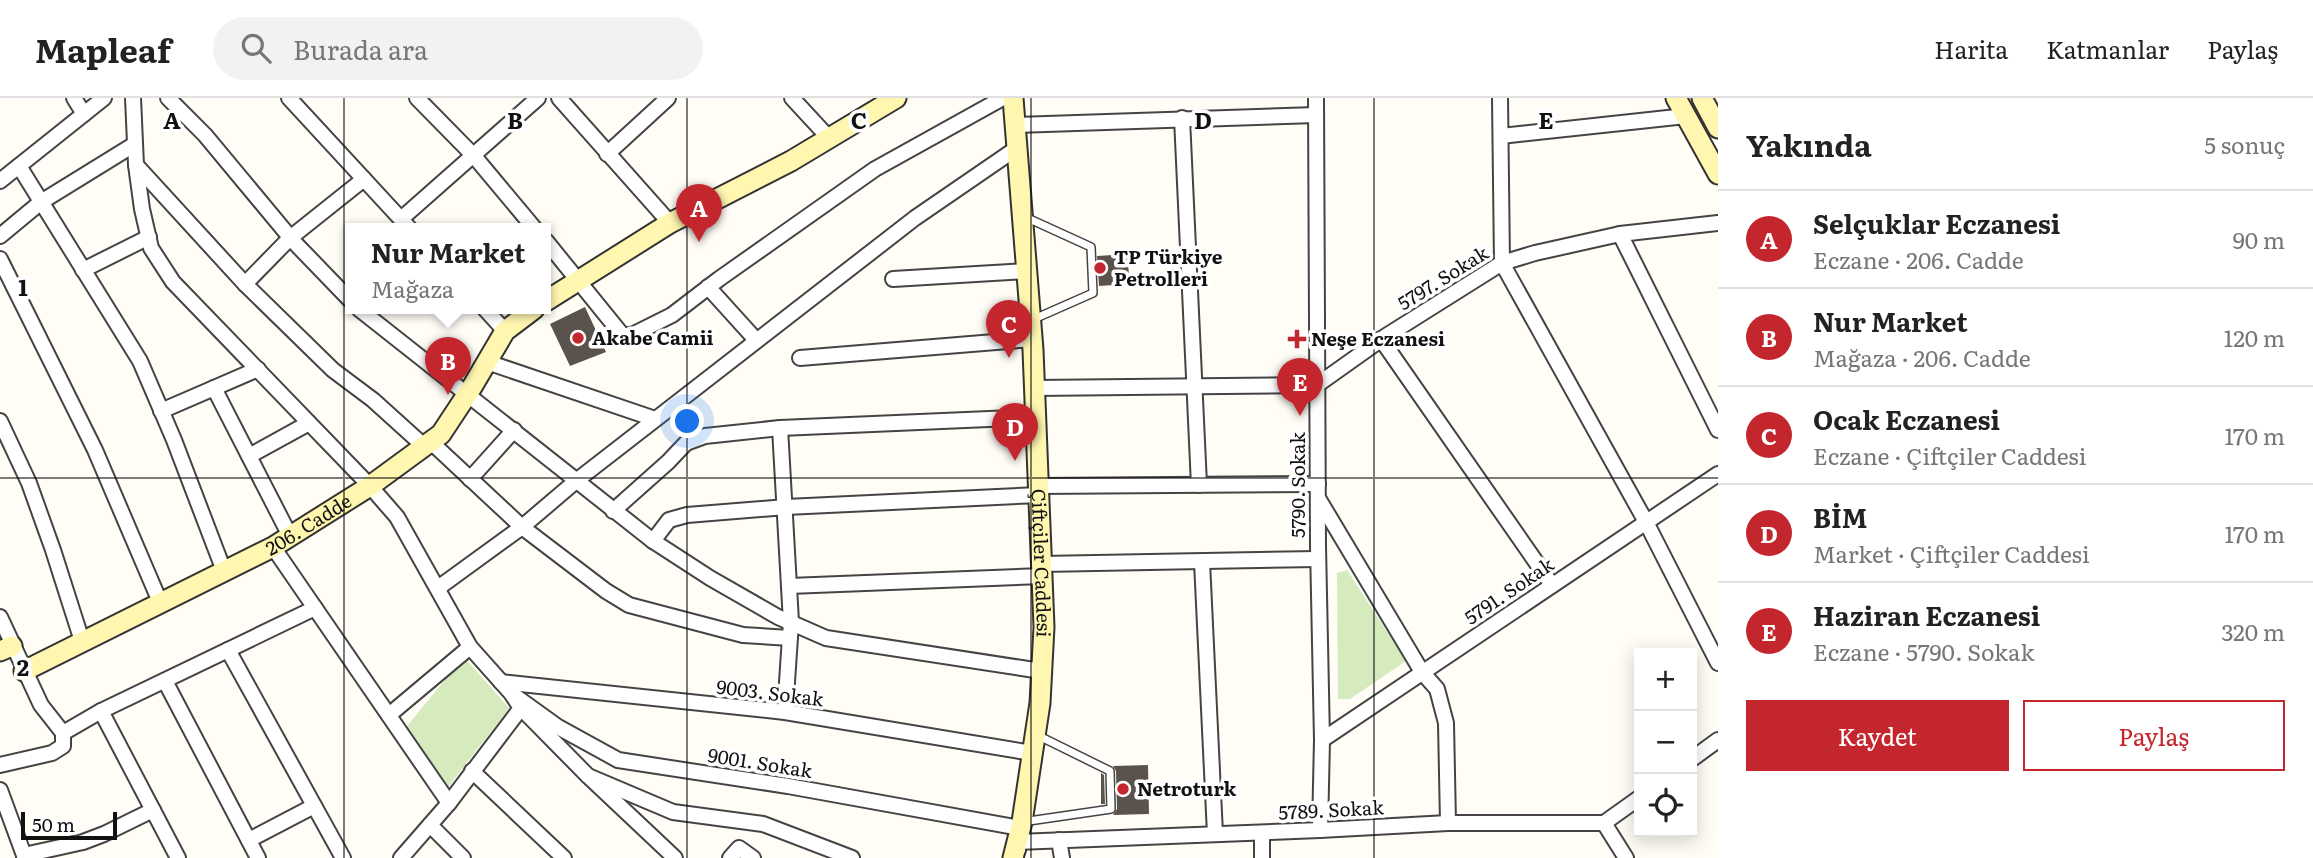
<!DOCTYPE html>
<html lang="tr">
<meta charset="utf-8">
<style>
:root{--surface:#fff;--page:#f2f2f2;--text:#222;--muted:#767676;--line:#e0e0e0;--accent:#c4262e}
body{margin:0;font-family:Literata,serif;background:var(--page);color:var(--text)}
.controls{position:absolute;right:21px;bottom:21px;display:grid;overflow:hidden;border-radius:0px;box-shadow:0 4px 18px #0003}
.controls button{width:63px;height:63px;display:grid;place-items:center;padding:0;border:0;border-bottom:2px solid var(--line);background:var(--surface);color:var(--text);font:35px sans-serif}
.scale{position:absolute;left:21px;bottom:18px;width:96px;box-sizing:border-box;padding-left:7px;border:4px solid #111;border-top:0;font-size:19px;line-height:24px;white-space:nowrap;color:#111;-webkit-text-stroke:5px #fff;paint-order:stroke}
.you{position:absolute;left:688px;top:324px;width:24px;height:24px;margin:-18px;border:5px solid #fff;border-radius:50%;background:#1a73e8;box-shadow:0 0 0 10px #1a73e833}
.badge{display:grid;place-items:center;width:46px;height:46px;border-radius:50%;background:var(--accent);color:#fff;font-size:23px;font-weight:700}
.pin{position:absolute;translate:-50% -58px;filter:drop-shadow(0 2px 4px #0008)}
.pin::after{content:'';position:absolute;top:37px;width:24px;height:21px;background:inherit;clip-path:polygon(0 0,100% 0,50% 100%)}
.popup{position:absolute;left:345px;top:125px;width:206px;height:91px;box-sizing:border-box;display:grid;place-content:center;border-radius:0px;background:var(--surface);filter:drop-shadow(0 2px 5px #0005);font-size:23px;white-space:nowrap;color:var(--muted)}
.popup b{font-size:26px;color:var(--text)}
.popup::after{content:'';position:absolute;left:50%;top:100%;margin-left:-14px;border:14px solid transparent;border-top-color:var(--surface)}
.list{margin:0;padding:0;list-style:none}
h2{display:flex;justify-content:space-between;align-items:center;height:91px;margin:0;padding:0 28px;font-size:30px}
h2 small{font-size:23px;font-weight:400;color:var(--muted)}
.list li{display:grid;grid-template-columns:46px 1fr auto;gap:21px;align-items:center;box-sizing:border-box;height:98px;padding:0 28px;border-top:2px solid var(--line)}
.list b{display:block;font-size:26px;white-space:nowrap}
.list p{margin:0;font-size:23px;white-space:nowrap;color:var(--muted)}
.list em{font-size:23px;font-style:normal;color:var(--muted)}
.actions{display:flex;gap:14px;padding:21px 28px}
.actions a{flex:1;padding:16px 0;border:2px solid var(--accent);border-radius:0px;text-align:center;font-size:24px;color:var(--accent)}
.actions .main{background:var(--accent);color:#fff}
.icon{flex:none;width:38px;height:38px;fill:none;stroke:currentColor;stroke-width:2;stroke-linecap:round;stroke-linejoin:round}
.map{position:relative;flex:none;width:1718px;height:760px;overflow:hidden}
header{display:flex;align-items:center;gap:42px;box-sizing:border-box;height:98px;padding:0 35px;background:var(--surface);border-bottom:2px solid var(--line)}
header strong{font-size:33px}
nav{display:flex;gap:38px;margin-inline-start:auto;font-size:24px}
.search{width:490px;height:63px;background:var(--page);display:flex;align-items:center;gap:18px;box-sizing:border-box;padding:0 24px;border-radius:38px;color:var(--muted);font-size:26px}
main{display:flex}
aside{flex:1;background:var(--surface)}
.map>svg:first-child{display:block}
.green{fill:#d5ebbd}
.building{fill:#5a524d}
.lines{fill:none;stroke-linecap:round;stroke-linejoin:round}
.lane-casing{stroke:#444;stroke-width:10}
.street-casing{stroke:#444;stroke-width:18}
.secondary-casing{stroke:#333;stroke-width:23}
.lane{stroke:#fff;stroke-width:7}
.street{stroke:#fff;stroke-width:14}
.secondary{stroke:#fff6b0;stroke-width:19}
.grid{fill:none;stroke:#111;stroke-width:2;stroke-opacity:0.55}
.poi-dot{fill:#c4262e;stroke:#fff;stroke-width:2.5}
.labels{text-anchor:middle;stroke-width:7;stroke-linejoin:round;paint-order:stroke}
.poi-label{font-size:19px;font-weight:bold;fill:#111;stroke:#fff;text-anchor:start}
.street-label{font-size:19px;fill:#111;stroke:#fff}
.grid-label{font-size:23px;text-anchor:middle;font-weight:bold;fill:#111;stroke:#fff;stroke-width:7;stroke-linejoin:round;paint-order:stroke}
</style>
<header>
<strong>Mapleaf</strong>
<div class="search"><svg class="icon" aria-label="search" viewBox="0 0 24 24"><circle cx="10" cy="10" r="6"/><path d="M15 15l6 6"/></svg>Burada ara</div>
<nav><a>Harita</a><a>Katmanlar</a><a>Paylaş</a></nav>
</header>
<main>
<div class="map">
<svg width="1718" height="760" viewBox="0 0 1718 760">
<rect width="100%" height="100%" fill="#fffdf5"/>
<g class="green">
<path d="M1347,472L1406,563L1350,601H1338L1337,475Z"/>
<path d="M464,559L509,610L448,689L407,628Z"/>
</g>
<g class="building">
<path d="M1128,156L1129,186L1099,188L1097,158Z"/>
<path d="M585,209L606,254L570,268L550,226Z"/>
<path d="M1148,667L1149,716L1113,717L1117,711L1116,673L1113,668Z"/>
<path d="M1101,675L1104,677L1105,706H1101Z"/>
</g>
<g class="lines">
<defs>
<g id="lane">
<path d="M1023,118L1091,149L1093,195L1034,221"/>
<path d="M1022,724L1111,711L1110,673L1037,637"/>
</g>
<g id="street">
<path d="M74,0L84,16"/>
<path d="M133,0L136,67L142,111L151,150L173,184L370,388L397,419L470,549L511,595L521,610L449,705L401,760"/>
<path d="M168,0L205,37L294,144L350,202"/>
<path d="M289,0L410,131"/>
<path d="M417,0L474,58L535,131"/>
<path d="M559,0L670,125"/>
<path d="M792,0L829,40"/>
<path d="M1316,0L1318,448L1322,642L1320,732"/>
<path d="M1500,0L1502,165L1646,424L1718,565"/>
<path d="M1182,20L1199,387"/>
<path d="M1015,27L1316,17"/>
<path d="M1501,38L1686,18"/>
<path d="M607,56L668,0"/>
<path d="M136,67L245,186L333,272L373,302L425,349"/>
<path d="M19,68L140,263L174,342L224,473"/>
<path d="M0,83L104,0"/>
<path d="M401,121L538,0"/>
<path d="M1620,136L1718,332"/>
<path d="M0,138L41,104L135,46"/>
<path d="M546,143L623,238L634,236L672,217L719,181L875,71L1003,0"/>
<path d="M0,161L95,352L160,504"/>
<path d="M83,172L149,139"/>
<path d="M893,181L1027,173"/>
<path d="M245,186L290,140L364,81"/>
<path d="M708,189L756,242"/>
<path d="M359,211L653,443L710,480L778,519L826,540L1041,573"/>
<path d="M485,211L505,233"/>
<path d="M1381,241L1552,487"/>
<path d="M800,260L1032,241"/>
<path d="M487,264L655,321"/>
<path d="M214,290L290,438"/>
<path d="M1034,290L1317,287L1386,238L1502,165L1535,155L1620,136L1718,125"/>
<path d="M161,313L258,271"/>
<path d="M0,323L29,385L53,452L82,543"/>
<path d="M780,330L791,524L785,614"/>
<path d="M431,344L522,429L606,493L629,507L743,537L790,540"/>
<path d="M249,358L309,325"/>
<path d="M470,381L514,332"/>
<path d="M1038,388L1318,386"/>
<path d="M1318,400L1422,574L1437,591L1446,625L1448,725"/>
<path d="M613,413L668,364L686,345L705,338L780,330L1036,319"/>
<path d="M653,443L669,422L687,417L786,409L1039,397"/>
<path d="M273,449L449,705"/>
<path d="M1202,464L1215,736"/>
<path d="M1041,466L1318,461"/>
<path d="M789,488L1042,478"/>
<path d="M438,490L522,429L576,383L915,120L1017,50"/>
<path d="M0,519L41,607L63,635V648L52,655L0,667"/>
<path d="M228,552L343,760"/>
<path d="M165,583L258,760"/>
<path d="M501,584L785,614L1032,655"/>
<path d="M515,598L558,629L618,662L788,688L1020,730"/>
<path d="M522,611L588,678L675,760"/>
<path d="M101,613L178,760"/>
<path d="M389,617L470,549"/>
<path d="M63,635L101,613L315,510"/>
<path d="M1322,642L1718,376"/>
<path d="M1692,661L1718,642"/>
<path d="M472,673L564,760"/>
<path d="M588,678L673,714L763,726L852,760"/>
<path d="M0,692L25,760"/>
<path d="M1604,725L1626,760"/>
<path d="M430,727L463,760"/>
<path d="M1262,735V760"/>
<path d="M249,742L314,708"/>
<path d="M1059,742L1062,760"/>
<path d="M1018,752L1017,744L1320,732L1448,725H1604L1639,700"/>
<path d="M24,757L83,744L104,736L153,712"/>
<path d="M730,760L739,750L753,760"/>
</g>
<g id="secondary">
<path id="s1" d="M1013,0L1033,252L1044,529L1040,605L1022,724L1013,760"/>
<path d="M1676,0L1718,76"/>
<path d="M1702,0L1718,30"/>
<path d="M546,203L670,125L791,63L896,0"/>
<path d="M0,553L12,548"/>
<path id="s2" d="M24,573L273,449L370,388L441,336L472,289L505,233L534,211"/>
</g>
</defs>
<use href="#lane" class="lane-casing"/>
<use href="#street" class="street-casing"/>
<use href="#secondary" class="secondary-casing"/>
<use href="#lane" class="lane"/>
<use href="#street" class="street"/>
<use href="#secondary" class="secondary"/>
</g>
<path class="grid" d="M344,0V760M687,0V760M1031,0V760M1374,0V760M0,380H1718"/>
<g class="poi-dot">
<circle cx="1100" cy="170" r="7"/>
<circle cx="578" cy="240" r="7"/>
<path d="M1293.5 230.5h7v7h7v7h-7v7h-7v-7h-7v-7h7z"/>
<circle cx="1123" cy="691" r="7"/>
</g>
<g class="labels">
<g class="poi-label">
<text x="1114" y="166">TP Türkiye<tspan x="1114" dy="22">Petrolleri</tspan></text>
<text x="592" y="247">Akabe Camii</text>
<text x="1311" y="248">Neşe Eczanesi</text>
<text x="1137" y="698">Netroturk</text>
</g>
<g class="street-label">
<text transform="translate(1443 180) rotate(-32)" y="7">5797. Sokak</text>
<text transform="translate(1298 387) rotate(-90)" y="7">5790. Sokak</text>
<text dy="7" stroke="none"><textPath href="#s2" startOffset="320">206. Cadde</textPath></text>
<text dy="7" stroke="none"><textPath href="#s1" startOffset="466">Çiftçiler Caddesi</textPath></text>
<text transform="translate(1509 493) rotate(-34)" y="7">5791. Sokak</text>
<text transform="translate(770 595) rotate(7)" y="7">9003. Sokak</text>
<text transform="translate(760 665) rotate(9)" y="7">9001. Sokak</text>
<text transform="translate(1331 712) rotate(-3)" y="7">5789. Sokak</text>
</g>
</g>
<g class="grid-label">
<text x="172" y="31">A</text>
<text x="515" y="31">B</text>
<text x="859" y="31">C</text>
<text x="1203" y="31">D</text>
<text x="1546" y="31">E</text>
<text x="23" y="198">1</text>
<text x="23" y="578">2</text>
</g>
</svg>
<div class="controls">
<button>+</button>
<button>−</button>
<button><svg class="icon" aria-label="locate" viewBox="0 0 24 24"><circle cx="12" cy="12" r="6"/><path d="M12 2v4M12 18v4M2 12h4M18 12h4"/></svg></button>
</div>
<div class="scale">50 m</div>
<div class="you"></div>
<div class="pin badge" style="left:699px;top:144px">A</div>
<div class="pin badge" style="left:448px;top:297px">B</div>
<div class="popup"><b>Nur Market</b>Mağaza</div>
<div class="pin badge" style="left:1009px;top:260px">C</div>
<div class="pin badge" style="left:1015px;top:363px">D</div>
<div class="pin badge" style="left:1300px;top:318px">E</div>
</div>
<aside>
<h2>Yakında<small>5 sonuç</small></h2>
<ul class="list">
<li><span class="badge">A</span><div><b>Selçuklar Eczanesi</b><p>Eczane · 206. Cadde</p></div><em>90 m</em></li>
<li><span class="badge">B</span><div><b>Nur Market</b><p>Mağaza · 206. Cadde</p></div><em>120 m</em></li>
<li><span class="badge">C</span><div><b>Ocak Eczanesi</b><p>Eczane · Çiftçiler Caddesi</p></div><em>170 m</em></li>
<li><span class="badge">D</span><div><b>BİM</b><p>Market · Çiftçiler Caddesi</p></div><em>170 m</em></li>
<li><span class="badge">E</span><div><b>Haziran Eczanesi</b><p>Eczane · 5790. Sokak</p></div><em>320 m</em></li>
</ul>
<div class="actions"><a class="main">Kaydet</a><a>Paylaş</a></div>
</aside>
</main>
